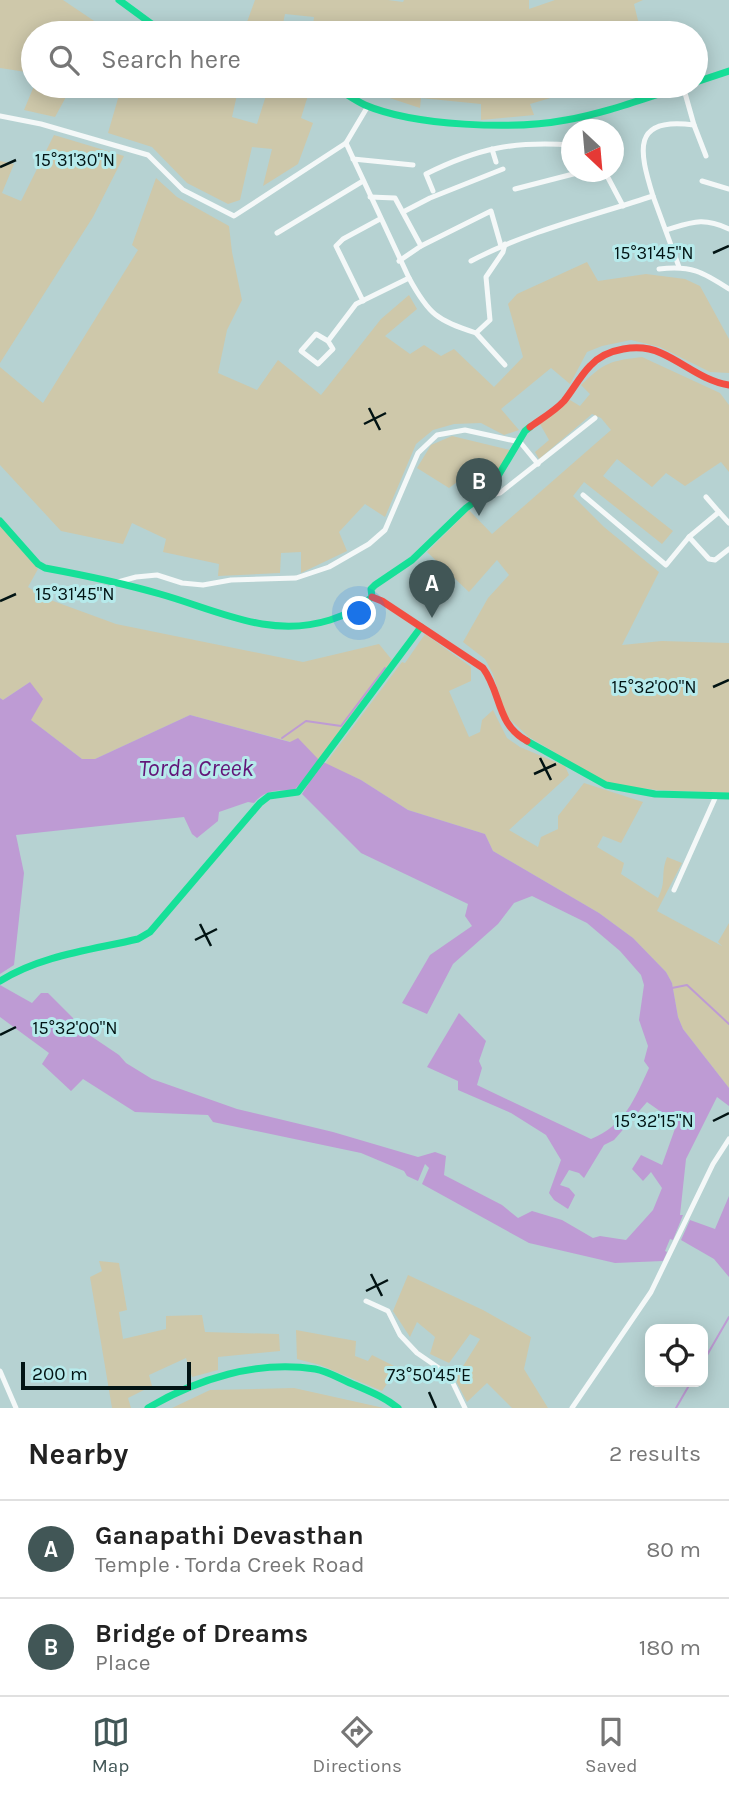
<!DOCTYPE html>
<meta charset="utf-8">
<style>
:root{--surface:#fff;--page:#f2f2f2;--text:#222;--muted:#767676;--line:#e0e0e0;--accent:#415656}
body{margin:0;font-family:Karla,sans-serif;background:var(--page);color:var(--text)}
.controls{position:absolute;right:21px;bottom:21px;display:grid;overflow:hidden;border-radius:14px;box-shadow:0 4px 18px #0003}
.controls button{width:63px;height:63px;display:grid;place-items:center;padding:0;border:0;border-bottom:2px solid var(--line);background:var(--surface);color:var(--text);font:35px sans-serif}
.compass{position:absolute;left:561px;top:119px;width:63px;height:63px;border-radius:50%;background:var(--surface);box-shadow:0 4px 18px #0003;rotate:154deg}
.scale{position:absolute;left:21px;bottom:18px;width:170px;box-sizing:border-box;padding-left:7px;border:4px solid #021414;border-top:0;font-size:19px;line-height:24px;white-space:nowrap;color:#021414;-webkit-text-stroke:5px #b6eaeb;paint-order:stroke}
.you{position:absolute;left:360px;top:614px;width:24px;height:24px;margin:-18px;border:5px solid #fff;border-radius:50%;background:#1a73e8;box-shadow:0 0 0 10px #1a73e833}
.badge{display:grid;place-items:center;width:46px;height:46px;border-radius:50%;background:var(--accent);color:#fff;font-size:23px;font-weight:700}
.pin{position:absolute;translate:-50% -58px;filter:drop-shadow(0 2px 4px #0008)}
.pin::after{content:'';position:absolute;top:37px;width:24px;height:21px;background:inherit;clip-path:polygon(0 0,100% 0,50% 100%)}
.list{margin:0;padding:0;list-style:none}
h2{display:flex;justify-content:space-between;align-items:center;height:91px;margin:0;padding:0 28px;font-size:30px}
h2 small{font-size:23px;font-weight:400;color:var(--muted)}
.list li{display:grid;grid-template-columns:46px 1fr auto;gap:21px;align-items:center;box-sizing:border-box;height:98px;padding:0 28px;border-top:2px solid var(--line)}
.list b{display:block;font-size:26px;white-space:nowrap}
.list p{margin:0;font-size:23px;white-space:nowrap;color:var(--muted)}
.list em{font-size:23px;font-style:normal;color:var(--muted)}
.icon{flex:none;width:38px;height:38px;fill:none;stroke:currentColor;stroke-width:2;stroke-linecap:round;stroke-linejoin:round}
.map{position:relative;flex:none;width:729px;height:1408px;overflow:hidden}
.search{position:absolute;background:var(--surface);box-shadow:0 4px 18px #0003;left:21px;right:21px;top:21px;height:77px;display:flex;align-items:center;gap:18px;box-sizing:border-box;padding:0 24px;border-radius:38px;color:var(--muted);font-size:26px}
.sheet{height:287px;background:var(--surface)}
nav{display:flex;justify-content:space-around;align-items:center;box-sizing:border-box;height:98px;border-top:2px solid var(--line);background:var(--surface);font-size:19px;color:var(--muted)}
nav a{display:grid;justify-items:center;gap:4px}
nav .on{color:var(--accent)}
.map>svg:first-child{display:block}
.green{fill:#cec8aa}
.water{fill:#be9bd4}
.lines{fill:none;stroke-linecap:round;stroke-linejoin:round}
.stream{stroke:#be9bd4;stroke-width:2}
.street{stroke:#f4f8f8;stroke-width:5}
.fast{stroke:#16e098;stroke-width:7}
.jam{stroke:#f24e42;stroke-width:7}
.ticks{fill:none;stroke:#021414;stroke-width:2.5}
.labels{text-anchor:middle;stroke-width:6;stroke-linejoin:round;paint-order:stroke}
.water-label{font-size:24px;font-style:italic;fill:#621578;stroke:#b6eaeb}
.ticks-label{font-size:18px;text-anchor:middle;fill:#021414;stroke:#b6eaeb;stroke-width:6;stroke-linejoin:round;paint-order:stroke}
</style>
<div class="map">
<svg width="729" height="1408" viewBox="0 0 729 1408">
<rect width="100%" height="100%" fill="#b6d2d2"/>
<g class="green">
<path d="M0,0H63L112,33H33V73L0,68Z"/>
<path d="M255,0H388L403,2L404,0H529V9L555,0H643L634,4L641,33H312L314,17L285,14L281,33H243Z"/>
<path d="M34,86H72L55,117L24,110Z"/>
<path d="M94,86H239L232,117L257,124L269,86H302L310,89L301,118L313,123L298,164L263,186L272,149L252,147L240,200L228,204L187,183L152,147L108,133L119,95Z"/>
<path d="M353,86H566L564,94L530,104L534,115L481,120V104L421,98L420,108Z"/>
<path d="M54,135L124,156L93,217L0,363V161L14,164L2,193L21,201Z"/>
<path d="M156,178L177,197L229,226L232,252L242,300L227,330L218,373L257,390L278,360L321,395L381,319L409,295L417,309L385,336L410,354L424,345L441,356L454,349L494,387L523,357L508,304L517,294L587,262L598,281L646,274L685,279L700,286L729,339V373L710,372L660,347L631,340L602,346L587,352L570,384L551,368L501,409L519,430L504,435L481,423L454,424L433,430L416,444L385,517L365,504L339,532L347,551L301,573V552L281,553L280,573L218,576L219,564L163,552L166,539L132,523L123,544L61,531L0,465V367L43,403L138,250L132,245Z"/>
<path d="M642,357L720,393L729,405V472L721,462L685,486L666,473L652,487L617,459L603,476L673,531L662,544L584,482L573,496L604,527L659,572L622,645L662,641L729,643V793L657,790L608,784L529,737L506,716L493,674L485,659L463,642L488,598L509,575L497,560L469,592L427,552L469,510L492,534L611,430L601,418L592,414L539,459L535,452L549,440L540,424L570,400L580,406L590,394L581,385C605,362 610,361 642,357Z"/>
<path d="M452,436L514,451L491,478L475,469L449,488L417,468L431,445Z"/>
<path d="M0,524L38,569L28,587L45,598L116,624L303,662L379,644L392,660L319,760L291,742L190,715L95,759H82L31,720L30,682L3,700L0,698Z"/>
<path d="M425,634L471,667V681L449,691L469,737L480,732L482,720L493,710L507,738L520,747L565,766L569,775L509,830L538,847L541,837L558,829V816L584,783L643,802L621,843L603,836L597,847L624,863L621,874L658,898C667,881 660,875 667,857L682,863L657,911L722,946L718,942L729,923V1088L683,1029L678,1017L672,983L666,972L633,938L599,913L493,851L485,834L408,810L361,780L325,764L402,662L405,663Z"/>
<path d="M99,1261L119,1263L127,1310L119,1312L123,1339L166,1329V1316L202,1315L205,1332L279,1334L280,1351L218,1357V1370L192,1377L186,1358L149,1375L152,1386L128,1398L131,1408H112L90,1277L102,1271Z"/>
<path d="M408,1275L483,1310L531,1337L524,1369L548,1408H512L487,1383L467,1402L455,1379L480,1339L470,1334L449,1363L430,1354L435,1337L417,1322L410,1337L393,1311Z"/>
<path d="M296,1330L356,1341L355,1356L368,1361L372,1355L398,1368L382,1391L320,1365L297,1359Z"/>
<path d="M294,1388L384,1408H172L210,1390Z"/>
</g>
<g class="water">
<path d="M30,682L43,699L31,720L82,759H95L190,715L290,742L298,738L319,760L361,780L408,810L485,834L493,851L599,913L633,938L666,972L672,983L678,1017L683,1029L729,1088V1106L717,1097L686,1159L680,1215H683L673,1240L670,1239L665,1251L667,1252L663,1261L615,1263L529,1243L422,1184L429,1168L425,1164L418,1181L407,1176L404,1171L361,1153L213,1122L208,1115L135,1112L83,1079L71,1091L42,1064L49,1053L0,1017V985L32,1003L41,993H48L73,1018V1024L119,1055L126,1063L152,1079L237,1109L333,1132L418,1157L435,1152L446,1156L444,1175L502,1205L518,1218L532,1211L562,1220L593,1238L600,1236L626,1240L653,1210L662,1188L651,1172L643,1181L632,1169L641,1155L662,1165L677,1123L647,1102L614,1140L604,1145L584,1178L579,1173L569,1170L560,1185L569,1188L575,1195L568,1209L554,1200L549,1193L561,1160L546,1135L511,1113L458,1090V1081L427,1067L459,1013L486,1041L479,1061L482,1068L477,1085L591,1139C625,1125 634,1100 649,1068L644,1061L648,1046L639,1020L644,985L641,975L620,951L587,923L532,896L514,903L498,924L453,964L427,1014L402,1003L430,955L472,926L465,916L468,904L361,853L302,794L309,783L305,779L293,791C277,790 265,790 254,803L248,802L219,812L218,821L197,838L192,834L184,817L16,835L24,873L14,965L0,974V698L3,700Z"/>
<path d="M729,1196V1277L714,1259L681,1240L690,1220L715,1229Z"/>
</g>
<g class="lines">
<g class="stream">
<path d="M282,738L306,721L341,726L385,668"/>
<path d="M672,988L687,985L729,1024"/>
<path d="M703,1362L729,1317"/>
<path d="M676,1408L691,1382"/>
</g>
<g class="street">
<path d="M683,86L694,125L706,156"/>
<path d="M0,116L41,124L148,155L183,190L234,216L346,143L368,106"/>
<path d="M492,149L496,162"/>
<path d="M353,159L413,165"/>
<path d="M605,172L623,206"/>
<path d="M702,181L729,189"/>
<path d="M515,189L581,172"/>
<path d="M433,191L426,174C478,148 514,141 572,145"/>
<path d="M653,196L679,267"/>
<path d="M370,197L395,198L421,246L399,261"/>
<path d="M403,212L430,198L503,169"/>
<path d="M666,230C693,222 703,217 729,229"/>
<path d="M277,233L363,181"/>
<path d="M421,246L491,211L501,246"/>
<path d="M471,261C528,231 592,216 653,196C639,151 631,116 694,125"/>
<path d="M659,269C691,265 703,272 729,289"/>
<path d="M409,278C429,315 437,320 476,333L490,320L486,277L503,252L505,244"/>
<path d="M363,301L336,246L343,239L380,219"/>
<path d="M476,333L505,365"/>
<path d="M316,334L328,341L333,349L318,364L301,351Z"/>
<path d="M328,341L356,304L409,278L346,143"/>
<path d="M583,495L666,565L689,537L709,559L715,560L729,549"/>
<path d="M482,497L500,493L595,418"/>
<path d="M719,512L729,523"/>
<path d="M689,537L719,512L706,497"/>
<path d="M118,582L136,577L157,575L182,583L203,585L231,580L296,578L329,567L369,544L385,530L418,453L437,435L465,430L520,442L538,464"/>
<path d="M674,890L716,796"/>
<path d="M366,1301L388,1311L400,1335L417,1353L449,1375L465,1408"/>
<path d="M0,1371L16,1408"/>
<path d="M572,1408L651,1292L713,1164L729,1139"/>
</g>
<g class="fast">
<path d="M119,0L164,33"/>
<path d="M696,82L729,71"/>
<path d="M333,86C344,92 354,100 365,105C414,126 514,130 566,120C606,113 645,98 684,86"/>
<path d="M0,521L38,564L45,568C83,575 122,583 160,594C217,610 269,639 330,620C346,615 360,608 372,597L371,589L375,585L412,560L466,508L481,497L498,476L525,431L530,427"/>
<path d="M527,741L606,785L655,794L729,796"/>
<path d="M0,981C42,955 91,950 138,939L150,932L260,803L269,796L298,792L421,627"/>
<path d="M148,1408C197,1379 257,1360 315,1369C328,1371 342,1380 355,1385C371,1392 384,1397 398,1408"/>
</g>
<g class="jam">
<path d="M530,427C541,419 555,411 564,401C573,390 580,376 590,366C606,348 639,343 661,353C684,363 703,381 729,385"/>
<path d="M372,597L382,601L483,668C502,694 496,724 527,741"/>
</g>
</g>
<path class="ticks" d="M0,167L16,160M713,253L729,246M369,408L380,430M364,424L386,413M0,601L16,594M713,687L729,680M540,758L551,780M534,774L556,764M200,924L211,946M195,940L217,929M0,1035L16,1027M713,1121L729,1113M371,1274L382,1296M366,1291L388,1280M429,1392L436,1408"/>
<g class="labels">
<g class="water-label">
<text x="196" y="776">Torda Creek</text>
</g>
</g>
<g class="ticks-label">
<text x="75" y="166">15°31'30"N</text>
<text x="654" y="259">15°31'45"N</text>
<text x="75" y="600">15°31'45"N</text>
<text x="654" y="693">15°32'00"N</text>
<text x="75" y="1034">15°32'00"N</text>
<text x="654" y="1127">15°32'15"N</text>
<text x="429" y="1381">73°50'45"E</text>
</g>
</svg>
<div class="controls">
<button><svg class="icon" aria-label="locate" viewBox="0 0 24 24"><circle cx="12" cy="12" r="6"/><path d="M12 2v4M12 18v4M2 12h4M18 12h4"/></svg></button>
</div>
<svg class="compass" viewBox="-18 -18 36 36"><path d="M0-13l5 13h-10z" fill="#e53935"/><path d="M0 13l5-13h-10z" fill="#767676"/></svg>
<div class="scale">200 m</div>
<div class="you"></div>
<div class="pin badge" style="left:432px;top:618px">A</div>
<div class="pin badge" style="left:479px;top:516px">B</div>
<div class="search"><svg class="icon" aria-label="search" viewBox="0 0 24 24"><circle cx="10" cy="10" r="6"/><path d="M15 15l6 6"/></svg>Search here</div>
</div>
<section class="sheet">
<h2>Nearby<small>2 results</small></h2>
<ul class="list">
<li><span class="badge">A</span><div><b>Ganapathi Devasthan</b><p>Temple · Torda Creek Road</p></div><em>80 m</em></li>
<li><span class="badge">B</span><div><b>Bridge of Dreams</b><p>Place</p></div><em>180 m</em></li>
</ul>
</section>
<nav>
<a class="on"><svg class="icon" aria-label="map" viewBox="0 0 24 24"><path d="M3 6l6-2 6 2 6-2v14l-6 2-6-2-6 2zM9 4v14M15 6v14"/></svg>Map</a>
<a><svg class="icon" aria-label="directions" viewBox="0 0 24 24"><path d="M12 3l9 9-9 9-9-9zM9 14v-3h6M13 9l2 2-2 2"/></svg>Directions</a>
<a><svg class="icon" aria-label="saved" viewBox="0 0 24 24"><path d="M7 4h10v16l-5-4-5 4z"/></svg>Saved</a>
</nav>
